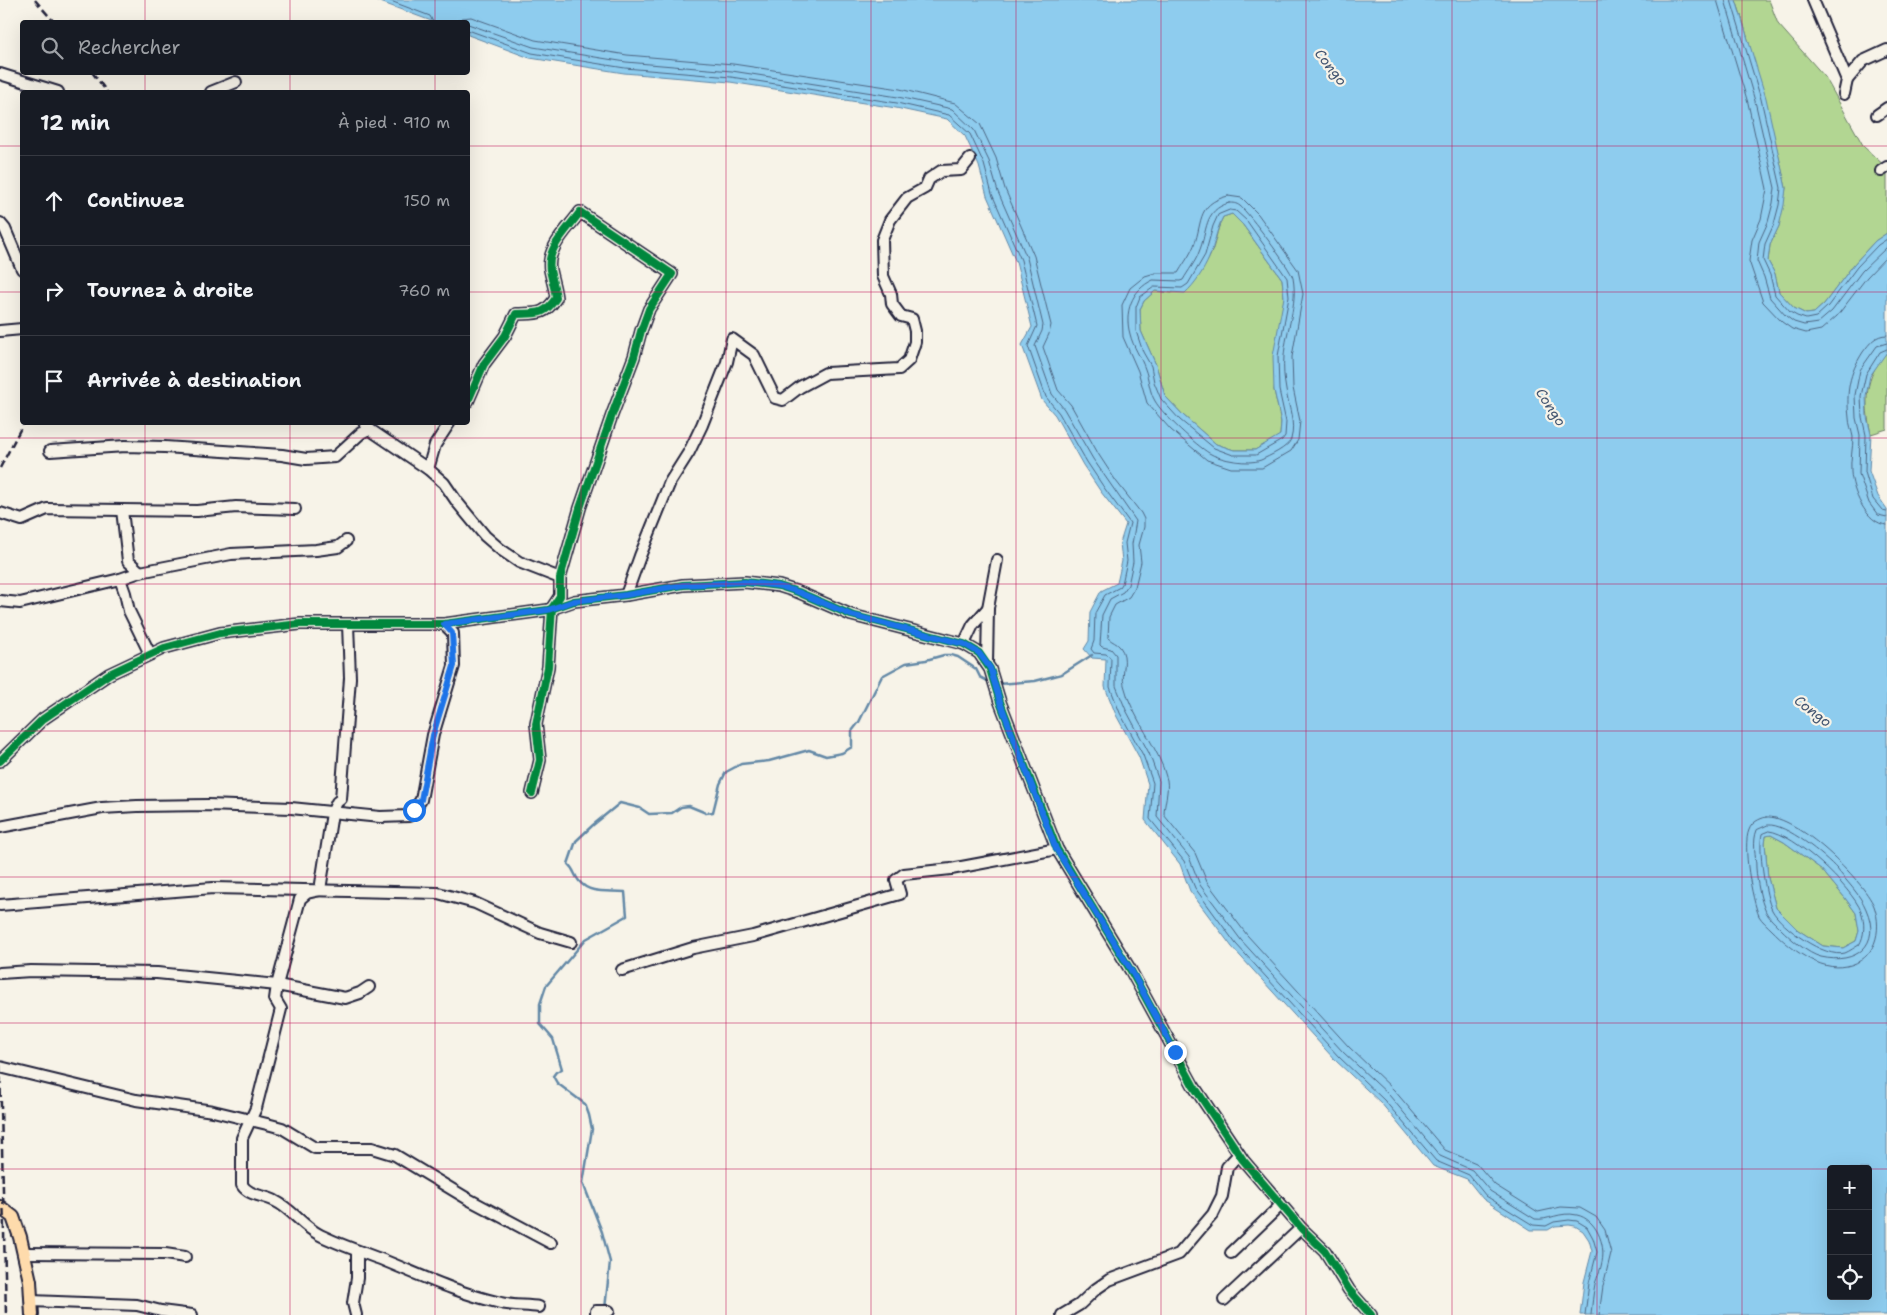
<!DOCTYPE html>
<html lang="fr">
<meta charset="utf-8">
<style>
:root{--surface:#171b24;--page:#20242c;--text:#f1f3f6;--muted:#9ea1a6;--line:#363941}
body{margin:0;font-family:"Shantell Sans",sans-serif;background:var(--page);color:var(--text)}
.controls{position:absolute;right:15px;bottom:15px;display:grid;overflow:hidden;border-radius:5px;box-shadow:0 5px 20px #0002}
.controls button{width:45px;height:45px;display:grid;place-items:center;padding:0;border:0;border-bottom:1px solid var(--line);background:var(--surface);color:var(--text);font:25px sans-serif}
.stop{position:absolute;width:15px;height:15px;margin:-11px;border:4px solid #1a73e8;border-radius:50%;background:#fff}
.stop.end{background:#1a73e8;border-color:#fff;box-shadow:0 1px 5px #0008}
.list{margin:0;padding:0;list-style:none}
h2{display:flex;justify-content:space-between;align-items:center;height:65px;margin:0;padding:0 20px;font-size:21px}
h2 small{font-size:16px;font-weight:400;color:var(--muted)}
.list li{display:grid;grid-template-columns:32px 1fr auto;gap:15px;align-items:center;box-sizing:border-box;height:90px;padding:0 20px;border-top:1px solid var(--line)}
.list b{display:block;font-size:19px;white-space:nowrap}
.list em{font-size:16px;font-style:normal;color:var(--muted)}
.icon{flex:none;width:28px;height:28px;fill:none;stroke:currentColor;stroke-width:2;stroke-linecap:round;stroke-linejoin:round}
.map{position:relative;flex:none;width:1887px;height:1315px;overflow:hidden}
.search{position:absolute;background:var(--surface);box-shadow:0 5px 20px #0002;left:20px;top:20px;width:450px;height:55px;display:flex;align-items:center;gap:12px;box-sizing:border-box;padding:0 18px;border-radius:5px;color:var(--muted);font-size:19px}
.panel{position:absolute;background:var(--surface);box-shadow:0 5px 20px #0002;left:20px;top:90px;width:450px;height:335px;border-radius:5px}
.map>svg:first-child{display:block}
.green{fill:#b2d692;stroke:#6a7c66}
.water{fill:#8eccee;stroke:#6388a6;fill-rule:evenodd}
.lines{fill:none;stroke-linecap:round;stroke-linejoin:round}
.shore{stroke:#4d6683;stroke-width:1}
.stream{stroke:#6388a6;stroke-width:2.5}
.minor-casing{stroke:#22223b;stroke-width:14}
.major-casing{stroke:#22223b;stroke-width:16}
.minor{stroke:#f7f3e8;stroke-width:10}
.major{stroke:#fedbac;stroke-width:12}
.rail{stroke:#22223b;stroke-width:2.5;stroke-dasharray:8 4;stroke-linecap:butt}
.cycleway-casing{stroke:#f7f3e8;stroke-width:11}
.cycleway{stroke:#00873e;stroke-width:8}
.route{stroke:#1a73e8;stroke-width:6}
.grid{fill:none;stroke:#c2185b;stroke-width:1;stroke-opacity:0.55}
.labels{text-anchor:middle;stroke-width:4.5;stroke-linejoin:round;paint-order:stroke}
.water-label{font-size:14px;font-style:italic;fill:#425571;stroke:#f7f3e8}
</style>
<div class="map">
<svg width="1887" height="1315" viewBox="0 0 1887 1315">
<rect width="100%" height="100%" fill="#f7f3e8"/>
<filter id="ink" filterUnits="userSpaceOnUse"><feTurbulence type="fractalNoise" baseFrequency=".02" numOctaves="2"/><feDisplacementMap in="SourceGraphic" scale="10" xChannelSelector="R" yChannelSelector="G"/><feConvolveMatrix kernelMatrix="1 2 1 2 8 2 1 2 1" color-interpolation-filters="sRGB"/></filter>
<g filter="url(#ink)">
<g class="green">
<path d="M1736,0H1769L1778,24L1825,77L1864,147L1887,168V233L1875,241L1854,264L1824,304L1814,313L1806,314L1794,308L1779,292L1775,274L1768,261L1770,245L1779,226L1786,188L1771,123L1742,18Z"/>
<path d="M1232,214L1243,225L1282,279L1284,297L1274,390L1281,422L1280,436L1255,450H1234L1216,444L1184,416L1165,396L1156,365L1141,331L1140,309L1144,301L1155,291L1172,293C1185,283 1202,274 1209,258C1216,245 1216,230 1223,217Z"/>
<path d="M1887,352V429L1871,434C1864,402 1864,377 1887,352Z"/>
<path d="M1771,835L1784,842L1821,869L1845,898L1856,913L1859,931L1856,941L1843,948L1823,946L1798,930L1776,908L1768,878L1765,843L1766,836Z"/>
</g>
<path class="water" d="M375,0H1736L1766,98L1786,188L1784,205L1779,226L1770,245L1768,261L1775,274L1779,292L1794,308L1806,314L1814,313L1824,304L1854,264L1875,241L1887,233V352L1870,376L1866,396L1867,417L1871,434L1869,471L1878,496L1887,509V1315H1580L1584,1282L1592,1251L1589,1240L1583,1231L1575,1226L1569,1225L1555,1226L1548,1230H1531L1483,1199L1467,1179L1433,1166L1381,1103L1335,1060L1232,947L1190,891L1180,864L1145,820L1148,784L1139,757L1116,715L1105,687L1106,659L1092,658L1084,649L1089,641L1090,612L1101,591L1117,583L1122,561L1120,543L1126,524L1101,492L1083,465L1055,415L1042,400L1022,345L1032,327L1016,262L987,196L979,166L965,136L947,119L896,108L730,82L624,73L530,58L468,35V22H434ZM1232,214L1243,225L1282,279L1284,297L1273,356L1274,390L1281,422L1280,435L1255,450H1234L1216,444L1184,416L1165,396L1156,365L1141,331L1140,309L1144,301L1155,291L1185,293C1195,284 1204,270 1209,258C1215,244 1216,230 1223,217ZM1771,835L1784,842L1821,869L1845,898L1856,913L1859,931L1856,941L1843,948L1823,946L1798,930L1776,908L1768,878L1765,843L1766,836ZM1831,1169H1868V1296H1831Z"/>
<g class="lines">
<g class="shore">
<path d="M388,0L430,16L433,22"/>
<path d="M1717,0L1748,103L1767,189L1761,219L1752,240L1749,261L1763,302L1782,322L1792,329L1806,333L1821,330L1837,316L1867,277L1887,256"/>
<path d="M1725,0L1755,101L1775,188L1773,203L1768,222L1759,242L1757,261L1764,277L1770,298L1786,316L1794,322L1804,325L1818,323L1832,311L1862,271L1887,247"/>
<path d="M1731,0L1761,99L1781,188L1779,205L1774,224L1765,244L1763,260L1770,275L1775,295L1790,312L1797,316L1806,319L1816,317L1828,306L1857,267L1878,245L1887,239"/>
<path d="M455,22L462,18L471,17L535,40L627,55L733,64L900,89L955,103L980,124L996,158L1005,189L1034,256L1051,325L1049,334L1043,347L1058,390L1071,405L1099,455L1116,481L1141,513L1144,519V527L1139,545L1141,562L1135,587L1129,597L1115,605L1109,617L1108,638C1112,642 1117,643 1120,647C1129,658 1121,673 1124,685C1132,719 1159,746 1167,780C1169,791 1164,804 1164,815L1195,853L1207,882L1247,935L1349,1047L1394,1090L1445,1150L1476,1163L1495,1185L1538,1212L1561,1207L1580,1208L1596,1217L1605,1230L1611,1253L1603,1286L1599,1315"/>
<path d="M468,24L533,47L626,62L732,71L898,97L952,109L974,130L989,161L998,192L1027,258L1043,325L1042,331L1035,346L1052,394L1064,409L1093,459L1136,521L1132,544L1133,562L1128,585L1123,592L1110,599L1102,615L1100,645L1102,647L1111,649L1116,655V686L1126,710L1149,753L1159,781L1157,817L1189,857L1200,885L1241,940L1343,1052L1389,1095L1440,1156L1472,1170L1490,1191L1535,1219C1548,1221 1560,1211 1577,1215C1596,1219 1606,1244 1602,1262C1601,1269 1597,1277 1595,1284C1593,1294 1592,1305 1591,1315"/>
<path d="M468,30L532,53L625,68L731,77L897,103L949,115L970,134L984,164L992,194L1021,260L1037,326L1028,346L1046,397L1059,413L1087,462L1105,489L1130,523L1125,543L1127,561L1122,584L1120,587L1105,595L1095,613L1094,641L1091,649L1094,653L1106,654L1111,658L1110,687L1120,713L1143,755L1153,783L1150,819L1184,861L1195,888L1236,944L1339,1057L1384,1100L1436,1161L1469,1175L1486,1196L1533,1225L1546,1226L1554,1222L1569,1220L1577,1221L1587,1227L1593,1238L1597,1252L1589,1283L1585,1315"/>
<path d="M1228,196L1242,198L1258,214L1298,270L1303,294L1292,357L1293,388L1300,421L1298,440L1291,451L1262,468H1231L1207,460L1171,430L1147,403L1138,371L1123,337L1122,305L1130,288L1145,276L1155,273H1178C1182,266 1188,258 1192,250C1204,225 1194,204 1228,196Z"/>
<path d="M1229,203C1233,203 1236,203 1240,206C1248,212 1291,269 1293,278C1298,305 1286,330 1284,356C1283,367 1284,380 1286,390C1288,406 1296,423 1291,439C1288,448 1269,456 1261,460C1249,465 1220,460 1209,453C1196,445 1163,415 1155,401C1149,391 1149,379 1145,369C1141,357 1133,347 1130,334C1124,313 1131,290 1153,280L1180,281L1183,280C1188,271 1196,261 1199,252C1208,231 1203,210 1229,203Z"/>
<path d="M1230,210L1236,211L1247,221L1287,278L1289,297L1278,356L1279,390L1286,422L1285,436L1282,440L1256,455H1233L1214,448L1180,420L1161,399L1154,382L1151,366L1143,352L1136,331V307L1140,297L1154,287L1182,288L1188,284L1205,255L1213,226L1218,215Z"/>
<path d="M1887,335C1875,335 1870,343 1863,352C1849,374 1846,391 1849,418C1849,424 1852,431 1853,437C1853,448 1850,460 1851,472C1852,490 1866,524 1887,525"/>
<path d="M1887,343L1877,346L1860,370L1855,395L1856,418L1860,435L1859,474L1869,503L1878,515L1887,517"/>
<path d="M1887,349L1880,352L1866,374L1861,396L1862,417L1866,435L1865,472L1873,499L1882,510L1887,511"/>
<path d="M1766,817C1796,814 1863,880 1874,906C1883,931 1875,960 1847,966C1819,972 1790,948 1772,930C1767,925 1762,921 1759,916C1752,899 1742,846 1749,830C1752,822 1759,819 1766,817Z"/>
<path d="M1768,825C1786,823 1825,856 1837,869C1846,881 1860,894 1866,909C1882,945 1856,965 1821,957C1808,954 1790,938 1781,929C1776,924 1769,918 1766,912C1760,899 1757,882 1756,868C1756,855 1752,842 1757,830Z"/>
<path d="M1769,831C1794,833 1852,888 1861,911C1865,922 1865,936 1859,945C1855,947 1850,951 1845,953C1825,959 1781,927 1772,910C1765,896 1758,848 1762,834Z"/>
</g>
<g class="stream">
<path d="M998,684L1035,681L1062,674L1092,655"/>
<path d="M605,1309L610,1262L602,1232L583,1183L592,1129L589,1115L585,1104L557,1083L553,1076L556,1072L562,1069L553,1039L540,1024V1004L546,986L586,939L627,916L625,892C609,890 590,895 579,881C574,875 574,869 568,864L576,841L593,825L620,803L640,808L649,814L672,813L681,807L689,806L706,813L713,812L720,784L726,772L741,764L769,761L809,750L826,756L842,753L852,747V731L859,722L882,676L906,663L926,660L944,655H951L958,657L976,669L980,677L991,683"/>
</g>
<defs>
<g id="minor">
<path d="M1813,0L1847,80L1844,94"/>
<path d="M0,74L58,92"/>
<path d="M1847,80L1863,61L1887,50"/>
<path d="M211,92L236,82"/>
<path d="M1877,115L1887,108"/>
<path d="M1881,171L1887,167"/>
<path d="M0,223L5,229L22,269"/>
<path d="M0,331L22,329"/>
<path d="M468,401L484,364L505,336L516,314C537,313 544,316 556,298C555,288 552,280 550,270C546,248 568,229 580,212L672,274L649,309L641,331L634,357L612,415L580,508L560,578V596L552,608L548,667L536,724L540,760L532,793"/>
<path d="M364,422L369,429L428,469L444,483L457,502L485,536L500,549L519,562L560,578"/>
<path d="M50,451L125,446L165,447L282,455L306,459L335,457L361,433L369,429"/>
<path d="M428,469L435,445L450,422"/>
<path d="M122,510L128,561L140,572"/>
<path d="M0,513L22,520L47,509L197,511L236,507L295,509"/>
<path d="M120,579L140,572L231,554L316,550L338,547L346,541"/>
<path d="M626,595L640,556L670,482L689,452L702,425L727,362L732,339L754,355L775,398L783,400L800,387L826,373L899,369L909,360L915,342V331L912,319L901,316L892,304L891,294L883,276L882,240L890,220L907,198L925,188L929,179L941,171L961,170L970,159"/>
<path d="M0,601L20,603L120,579L125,593L129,611L150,654"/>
<path d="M964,644L973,625L988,608"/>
<path d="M987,664L988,608L997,560"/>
<path d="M0,761L43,719L109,674L164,648L220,633L300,624H444L548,610L574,601L626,595L683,585L745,582L779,586L798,592L851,615L964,644L979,653L990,669L1000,702L1057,849L1131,971L1193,1085L1243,1160L1301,1228L1325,1251L1349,1290L1371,1315"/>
<path d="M0,827L102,808L137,806L208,805L291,808L380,817L409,816L421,800L433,735L454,666L453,633L444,624"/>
<path d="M320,890L307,893L300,899L277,985L275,999L281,1009L256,1108L242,1138V1185C249,1196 264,1195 275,1201C292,1209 302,1226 320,1235C340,1245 362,1252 383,1260C422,1276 460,1294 501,1303C513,1306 526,1305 539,1307"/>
<path d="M320,890L332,813L337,802L341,799L350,678L348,624"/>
<path d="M0,905L213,888L438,893L475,903L540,933L571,942"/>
<path d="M622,970L693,948L753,936L900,894L896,880L904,874L951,869L1057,849"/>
<path d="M0,973L31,971L157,973L277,985L345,998L360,993L369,987"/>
<path d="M0,1067L136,1100L213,1111L267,1124L282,1128L315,1148H372L395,1155L468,1199L551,1243"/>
<path d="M25,1253L165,1254L185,1257"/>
<path d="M1231,1253L1281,1205"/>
<path d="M1224,1300L1301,1228"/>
<path d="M31,1301L137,1305L161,1311L192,1315"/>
<path d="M356,1315L353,1303L357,1278V1251"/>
<path d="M596,1315V1311H609"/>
<path d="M1062,1315L1079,1305L1096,1289L1109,1280L1179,1254L1213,1214L1222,1196L1227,1167L1239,1154"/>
</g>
<path id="major" d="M0,1207L13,1217L20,1237L30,1281L32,1315"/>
</defs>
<use href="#minor" class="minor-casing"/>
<use href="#major" class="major-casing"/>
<use href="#minor" class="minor"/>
<use href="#major" class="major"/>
<g class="rail">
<path d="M35,0L54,22"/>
<path d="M92,72L107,92"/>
<path d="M0,468L24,422"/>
<path d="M0,1065L6,1315"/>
</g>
<defs>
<g id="cycleway">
<path d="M468,401L484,364L505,336L516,314C537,313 544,316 556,298C555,288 552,280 550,270C546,248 568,229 580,212L672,274L649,309L641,331L634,357L612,415L580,508L560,578V596L552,608L548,667L536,724L540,760L532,793"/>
<path d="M0,761L43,719L109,674L164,648L220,633L300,624H444L548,610L574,601L626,595L683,585L745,582L779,586L798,592L851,615L964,644L979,653L990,669L1000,702L1057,849L1131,971L1193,1085L1243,1160L1301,1228L1325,1251L1349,1290L1371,1315"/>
</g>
</defs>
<use href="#cycleway" class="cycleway-casing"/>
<use href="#cycleway" class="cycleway"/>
</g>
</g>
<g class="lines" filter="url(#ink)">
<path class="route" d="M414,810L421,800L433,735L454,666L452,633L444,624L548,610L574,601L626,595L683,585L745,582L779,586L798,592L851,615L964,644L979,653L990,668L1000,702L1056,849L1131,970L1175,1052"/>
</g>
<path class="grid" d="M145,0V22M290,0V22M435,0V22M581,0V1315M726,0V1315M871,0V1315M1016,0V1315M1161,0V1315M1306,0V1315M1452,0V1315M1597,0V1315M1742,0V1315M145,72V92M290,72V92M435,72V92M0,146H22M468,146H1887M0,292H22M468,292H1887M145,422V1315M290,422V1315M435,422V1315M0,438H1887M0,584H1887M0,731H1887M0,877H1887M0,1023H1887M0,1169H1831M1868,1169H1887"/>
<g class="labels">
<g class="water-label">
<text transform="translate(1331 67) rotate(52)" y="5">Congo</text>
<text transform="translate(1551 407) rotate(57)" y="5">Congo</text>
<text transform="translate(1813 711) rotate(37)" y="5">Congo</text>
</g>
</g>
</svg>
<div class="controls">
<button>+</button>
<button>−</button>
<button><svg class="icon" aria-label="locate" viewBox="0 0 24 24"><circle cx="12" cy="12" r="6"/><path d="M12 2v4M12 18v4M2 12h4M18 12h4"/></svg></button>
</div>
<div class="stop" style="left:414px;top:810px"></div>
<div class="stop end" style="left:1175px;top:1052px"></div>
<div class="search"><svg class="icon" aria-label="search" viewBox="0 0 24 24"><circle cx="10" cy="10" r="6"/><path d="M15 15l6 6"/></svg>Rechercher</div>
<section class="panel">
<h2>12 min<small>À pied · 910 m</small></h2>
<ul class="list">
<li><svg class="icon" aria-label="ahead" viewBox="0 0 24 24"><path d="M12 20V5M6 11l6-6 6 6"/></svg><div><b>Continuez</b></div><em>150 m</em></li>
<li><svg class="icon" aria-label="right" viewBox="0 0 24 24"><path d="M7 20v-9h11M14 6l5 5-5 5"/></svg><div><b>Tournez à droite</b></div><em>760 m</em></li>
<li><svg class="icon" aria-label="arrive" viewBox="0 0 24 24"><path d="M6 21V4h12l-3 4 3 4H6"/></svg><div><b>Arrivée à destination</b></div></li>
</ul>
</section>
</div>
